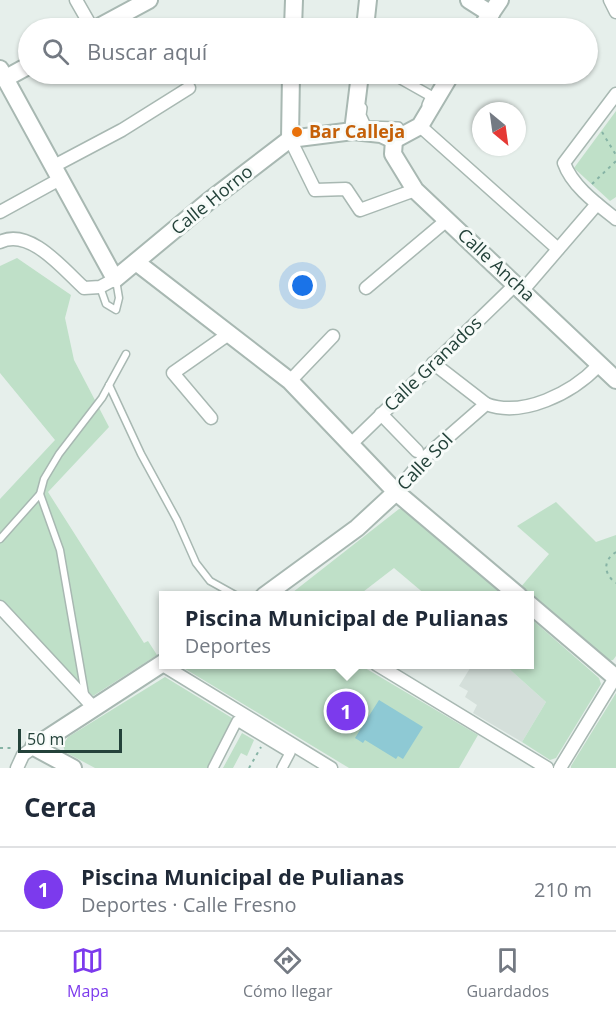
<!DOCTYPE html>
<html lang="es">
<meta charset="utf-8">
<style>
:root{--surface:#fff;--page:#f6f6f7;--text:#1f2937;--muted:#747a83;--line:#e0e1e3;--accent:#7c3aed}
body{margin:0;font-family:"Open Sans",sans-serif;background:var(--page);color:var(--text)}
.compass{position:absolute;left:472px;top:102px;width:54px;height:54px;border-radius:50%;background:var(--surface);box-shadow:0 2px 4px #0004;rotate:151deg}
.scale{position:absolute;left:18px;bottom:15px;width:104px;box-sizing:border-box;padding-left:6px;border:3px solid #24423a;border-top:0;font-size:16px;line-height:21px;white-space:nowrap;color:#24423a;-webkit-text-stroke:4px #f7fbf9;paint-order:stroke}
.you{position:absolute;left:303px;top:286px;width:21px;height:21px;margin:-15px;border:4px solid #fff;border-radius:50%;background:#1a73e8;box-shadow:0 0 0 9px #1a73e833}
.badge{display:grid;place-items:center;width:39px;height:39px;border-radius:50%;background:var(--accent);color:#fff;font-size:20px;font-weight:700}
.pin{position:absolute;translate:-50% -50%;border:3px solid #fff;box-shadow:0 2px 6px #0006}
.popup{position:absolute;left:159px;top:591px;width:375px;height:78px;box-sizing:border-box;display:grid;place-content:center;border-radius:0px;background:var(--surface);filter:drop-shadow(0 2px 4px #0005);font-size:20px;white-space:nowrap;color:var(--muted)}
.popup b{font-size:22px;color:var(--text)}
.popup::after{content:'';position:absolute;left:50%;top:100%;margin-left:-12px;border:12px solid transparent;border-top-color:var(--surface)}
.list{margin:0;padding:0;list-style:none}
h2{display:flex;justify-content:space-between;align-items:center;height:78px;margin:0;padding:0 24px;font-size:26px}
h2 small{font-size:20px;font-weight:400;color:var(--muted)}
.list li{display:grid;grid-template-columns:39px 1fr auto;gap:18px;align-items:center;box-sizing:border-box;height:84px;padding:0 24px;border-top:2px solid var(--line)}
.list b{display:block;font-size:22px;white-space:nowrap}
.list p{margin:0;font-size:20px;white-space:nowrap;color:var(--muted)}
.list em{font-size:20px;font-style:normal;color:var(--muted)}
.icon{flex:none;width:33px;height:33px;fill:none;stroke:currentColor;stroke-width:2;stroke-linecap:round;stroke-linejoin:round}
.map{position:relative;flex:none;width:616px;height:768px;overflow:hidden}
.search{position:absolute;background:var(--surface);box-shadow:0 2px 4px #0004;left:18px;right:18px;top:18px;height:66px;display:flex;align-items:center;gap:15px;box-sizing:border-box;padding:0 21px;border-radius:33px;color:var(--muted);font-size:22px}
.sheet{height:162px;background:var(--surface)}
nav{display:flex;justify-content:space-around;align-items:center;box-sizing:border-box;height:84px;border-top:2px solid var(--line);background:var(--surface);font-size:16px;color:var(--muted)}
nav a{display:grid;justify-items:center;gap:3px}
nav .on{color:var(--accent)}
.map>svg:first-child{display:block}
.built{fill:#d4dfda}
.green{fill:#bfe0c8}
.water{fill:#8ec9d4}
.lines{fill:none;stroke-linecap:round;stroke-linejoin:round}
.service-casing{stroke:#a8b8b2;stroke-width:9}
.pedestrian-casing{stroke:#a8b8b2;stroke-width:12}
.minor-casing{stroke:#a8b8b2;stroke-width:15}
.tertiary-casing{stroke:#a8b8b2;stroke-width:20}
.path{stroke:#86b3a5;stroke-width:2;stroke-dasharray:3 4.5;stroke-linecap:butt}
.service{stroke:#fff;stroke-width:6}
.pedestrian{stroke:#fff;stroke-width:9}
.minor{stroke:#fff;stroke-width:12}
.tertiary{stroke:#fff;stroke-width:16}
.food-dot{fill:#e8710a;stroke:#f7fbf9;stroke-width:2}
.labels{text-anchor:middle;stroke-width:6;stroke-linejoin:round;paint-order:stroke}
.food-label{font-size:18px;font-weight:bold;fill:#c56008;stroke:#f7fbf9;text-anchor:start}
.street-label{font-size:18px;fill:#24423a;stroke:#f7fbf9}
</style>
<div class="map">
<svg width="616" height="768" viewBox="0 0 616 768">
<rect width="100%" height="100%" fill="#e6efeb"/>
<path class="built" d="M472,665H505L546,702L522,742L473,713L477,705L465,697L468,691L459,686Z"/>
<g class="green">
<path d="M616,111V197L610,201L574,168Z"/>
<path d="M17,258L71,295L65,318L74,360L109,427L48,492L144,643L148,641L157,655L93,696L0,602V499L55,440L0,373V266Z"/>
<path d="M556,502L596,542L616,535V656L613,660L607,661L520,588L549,554L517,526Z"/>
<path d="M399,509H405L505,595H426L394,568L359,595L288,596Z"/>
<path d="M529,617L599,678L601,684L556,758L550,760L522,742L546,702L505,665L529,664Z"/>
<path d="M182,664L360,665L478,735L459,768H349L182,667Z"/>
<path d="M165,677L237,721L213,768H95L65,752L63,745L68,737Z"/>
<path d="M616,693V768H571V766Z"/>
<path d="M242,733L254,740L247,756L241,753L233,768H223Z"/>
</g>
<path class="water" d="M379,700L423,727L403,759L398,756L396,759L365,740L363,743L355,738Z"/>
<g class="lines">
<defs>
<g id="service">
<path d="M100,287L106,304L116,310L119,298L116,280"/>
<path d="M109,385L141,454L177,520L196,563L210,581L237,596"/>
<path d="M0,539L40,494"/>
<path d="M85,694L60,550L40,494L44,479L59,454L102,398L126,354"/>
</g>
<g id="pedestrian">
<path d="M392,74L431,96L427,105"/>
<path d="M362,108L361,115L366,126L398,127L399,132L406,131"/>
<path d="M213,768L237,721L290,753L282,768"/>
</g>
<g id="minor">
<path d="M76,0L92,28"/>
<path d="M610,0L616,12"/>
<path d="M616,94L564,163C572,186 597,204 616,219"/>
<path d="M420,126L558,249"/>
<path d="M290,139L315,190L346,189L360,210L415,190"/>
<path d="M54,166L122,130L189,88"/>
<path d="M0,212L60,179"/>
<path d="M0,242C30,227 64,270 84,288L100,287L115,279"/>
<path d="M366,288L447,220"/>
<path d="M523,290L597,204"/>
<path d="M433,363L486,404"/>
<path d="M290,381L333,336"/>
<path d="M381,414L417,451"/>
<path d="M211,418L173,373L230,333"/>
<path d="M350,445L516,284"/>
<path d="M396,492L424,458L486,404C523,418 572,393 598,366"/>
<path d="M0,607L94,708"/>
<path d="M161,664L331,768"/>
<path d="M376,664L547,768"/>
<path d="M17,768L23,755L34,747"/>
<path d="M560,768L616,676"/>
</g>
<g id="tertiary">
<path d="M469,0L491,14"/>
<path d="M97,28L149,0"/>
<path d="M293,28L294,0"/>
<path d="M365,28L368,0"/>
<path d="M481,28L500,0"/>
<path d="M0,69L115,279L209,201L290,139L353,131L381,134L394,140"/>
<path d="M6,78L28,66"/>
<path d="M353,131L360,74"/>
<path d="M290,139L291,74"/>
<path d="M394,140L393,154L415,190L616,380"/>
<path d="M394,140L420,126L451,74"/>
<path d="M136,262L290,381L396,492L519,596"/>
<path d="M264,596L357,528L396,492"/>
<path d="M529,604L616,678"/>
<path d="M73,768L34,747L163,663"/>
</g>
</defs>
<use href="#service" class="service-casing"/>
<use href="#pedestrian" class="pedestrian-casing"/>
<use href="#minor" class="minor-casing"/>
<use href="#tertiary" class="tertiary-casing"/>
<g class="path">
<path d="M602,132L616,155"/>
<path d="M592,184L616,161"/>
<path d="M616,552C603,560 603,574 616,583"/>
<path d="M0,748H13"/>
<path d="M249,768L261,747"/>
</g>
<use href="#service" class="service"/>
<use href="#pedestrian" class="pedestrian"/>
<use href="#minor" class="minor"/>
<use href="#tertiary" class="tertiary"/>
</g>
<circle class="food-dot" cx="297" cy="132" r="6"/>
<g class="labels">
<g class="food-label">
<text x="309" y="138">Bar Calleja</text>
</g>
<g class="street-label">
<text transform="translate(212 200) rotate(-39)" y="6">Calle Horno</text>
<text transform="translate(496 265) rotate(43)" y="6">Calle Ancha</text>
<text transform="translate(433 364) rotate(-44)" y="6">Calle Granados</text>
<text transform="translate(425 462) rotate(-46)" y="6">Calle Sol</text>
</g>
</g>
</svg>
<svg class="compass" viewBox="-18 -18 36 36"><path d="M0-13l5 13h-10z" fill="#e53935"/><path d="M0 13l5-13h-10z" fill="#747a83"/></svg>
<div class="scale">50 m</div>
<div class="you"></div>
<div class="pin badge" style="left:346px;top:711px">1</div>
<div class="popup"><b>Piscina Municipal de Pulianas</b>Deportes</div>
<div class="search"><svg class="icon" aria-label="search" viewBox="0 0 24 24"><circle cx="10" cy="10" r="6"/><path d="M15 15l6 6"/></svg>Buscar aquí</div>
</div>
<section class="sheet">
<h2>Cerca<small></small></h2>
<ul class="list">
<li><span class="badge">1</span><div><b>Piscina Municipal de Pulianas</b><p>Deportes · Calle Fresno</p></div><em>210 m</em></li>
</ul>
</section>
<nav>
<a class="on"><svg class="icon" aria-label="map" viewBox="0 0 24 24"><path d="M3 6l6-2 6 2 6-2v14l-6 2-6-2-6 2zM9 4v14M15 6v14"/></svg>Mapa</a>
<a><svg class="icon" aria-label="directions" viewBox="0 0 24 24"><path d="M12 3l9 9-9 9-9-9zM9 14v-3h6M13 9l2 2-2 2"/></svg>Cómo llegar</a>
<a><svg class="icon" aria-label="saved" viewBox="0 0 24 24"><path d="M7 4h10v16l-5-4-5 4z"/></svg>Guardados</a>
</nav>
